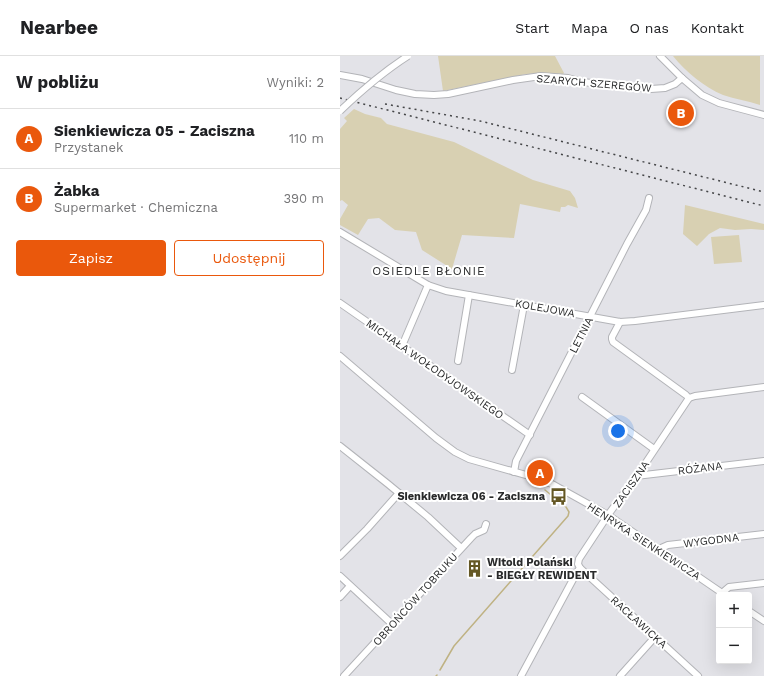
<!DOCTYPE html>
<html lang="pl">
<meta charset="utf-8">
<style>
:root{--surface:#fff;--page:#f6f6f6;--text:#202124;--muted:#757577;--line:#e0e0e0;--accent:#ea580c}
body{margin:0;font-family:"Work Sans",sans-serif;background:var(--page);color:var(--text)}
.controls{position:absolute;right:12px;bottom:12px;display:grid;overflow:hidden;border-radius:4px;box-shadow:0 4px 16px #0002}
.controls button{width:36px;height:36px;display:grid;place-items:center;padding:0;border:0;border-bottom:1px solid var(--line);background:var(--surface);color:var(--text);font:20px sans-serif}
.you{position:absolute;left:278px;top:375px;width:14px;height:14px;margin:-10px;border:3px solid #fff;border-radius:50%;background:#1a73e8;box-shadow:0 0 0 6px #1a73e833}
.badge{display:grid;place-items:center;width:26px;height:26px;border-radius:50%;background:var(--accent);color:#fff;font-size:13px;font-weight:700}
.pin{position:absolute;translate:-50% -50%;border:2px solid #fff;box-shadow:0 1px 4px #0006}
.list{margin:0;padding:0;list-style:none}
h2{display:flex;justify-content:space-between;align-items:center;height:52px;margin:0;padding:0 16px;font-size:17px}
h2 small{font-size:13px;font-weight:400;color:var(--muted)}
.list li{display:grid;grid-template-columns:26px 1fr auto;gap:12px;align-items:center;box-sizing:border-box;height:60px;padding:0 16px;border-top:1px solid var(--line)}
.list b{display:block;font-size:15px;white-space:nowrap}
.list p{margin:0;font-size:13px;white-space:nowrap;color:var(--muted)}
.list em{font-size:13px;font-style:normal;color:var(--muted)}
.actions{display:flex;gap:8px;padding:12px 16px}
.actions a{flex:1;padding:9px 0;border:1px solid var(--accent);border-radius:4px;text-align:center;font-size:14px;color:var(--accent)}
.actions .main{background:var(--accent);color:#fff}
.map{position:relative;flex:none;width:424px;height:620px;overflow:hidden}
header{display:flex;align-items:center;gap:24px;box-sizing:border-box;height:56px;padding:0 20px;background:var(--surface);border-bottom:1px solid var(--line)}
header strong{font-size:19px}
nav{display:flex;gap:22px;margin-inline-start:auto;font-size:14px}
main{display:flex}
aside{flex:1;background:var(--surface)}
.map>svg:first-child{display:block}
.green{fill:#d8d0b2}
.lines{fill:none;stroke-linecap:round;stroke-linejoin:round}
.stream{stroke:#bfb283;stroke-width:1.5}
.minor-casing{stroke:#b3b4b8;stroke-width:8}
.minor{stroke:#fff;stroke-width:6}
.rail{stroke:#444547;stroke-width:1.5;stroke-dasharray:2 4;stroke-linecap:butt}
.minor-bridge-casing{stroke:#b3b4b8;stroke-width:8;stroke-linecap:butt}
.minor-bridge{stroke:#fff;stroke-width:6}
.labels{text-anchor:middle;stroke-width:4;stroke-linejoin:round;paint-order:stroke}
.street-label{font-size:11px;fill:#292a2b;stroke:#fff}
.poi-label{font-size:11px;font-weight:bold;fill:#292a2b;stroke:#fff;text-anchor:end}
.neighbourhood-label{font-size:12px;letter-spacing:1px;fill:#292a2b;stroke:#fff}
</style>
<header>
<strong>Nearbee</strong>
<nav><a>Start</a><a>Mapa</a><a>O nas</a><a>Kontakt</a></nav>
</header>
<main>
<aside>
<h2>W pobliżu<small>Wyniki: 2</small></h2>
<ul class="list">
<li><span class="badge">A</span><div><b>Sienkiewicza 05 - Zaciszna</b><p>Przystanek</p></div><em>110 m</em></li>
<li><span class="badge">B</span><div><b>Żabka</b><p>Supermarket · Chemiczna</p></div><em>390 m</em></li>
</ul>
<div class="actions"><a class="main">Zapisz</a><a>Udostępnij</a></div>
</aside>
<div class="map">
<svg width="424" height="620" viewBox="0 0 424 620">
<rect width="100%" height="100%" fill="#e3e3e8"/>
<g class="green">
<path d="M98,0H215L224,17L223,18L208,17L186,18L103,35Z"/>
<path d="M333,0H420V49C408,45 395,43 383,39C364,31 346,16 333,0Z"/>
<path d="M14,53L25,58L41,62L47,68L114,86L193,124L230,135L235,142L238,152L228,149L225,151H221L220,156L180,148L174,182L122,179L112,213L82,194L76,176L55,174L39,162L28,163L18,179L0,169V163L8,149L2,144L0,145V73L7,65L4,62Z"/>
<path d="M345,149L424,168V174L411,173L395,174L380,172L369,178L357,190L343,178Z"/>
<path d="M399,179L402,206L374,208L371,181Z"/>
</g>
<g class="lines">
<g class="stream">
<path d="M100,614L114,590L228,460L229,456L226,451L205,434"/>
<path d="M96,620L97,619"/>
</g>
<defs>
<g id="minor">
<path d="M320,0L342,22L362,39L379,47L424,59"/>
<path d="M0,19L22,23L56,34L75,38L94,39L108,38L173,24L201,20L228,22L242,26L311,33L325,32L335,28L342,22"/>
<path d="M0,176L88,229L106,235L280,266L295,265L424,249"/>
<path d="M0,247L190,379"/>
<path d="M280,266L272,281V283L273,286L346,339L349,342L355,340L424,331"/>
<path d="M62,290L88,229"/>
<path d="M0,300L96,382L115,396L129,403L200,423L214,429L268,459L385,539"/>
<path d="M118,305L129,239"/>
<path d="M172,314L184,249"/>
<path d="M242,341L314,393"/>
<path d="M0,390L48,428L88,461L121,492"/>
<path d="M174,416L176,405L287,188L306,154L309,142"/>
<path d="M296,420L424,405"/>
<path d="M319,493L328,489L424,478"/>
<path d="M0,500L27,473L59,437"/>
<path d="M240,512L358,620"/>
<path d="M0,520L52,568"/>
<path d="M382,537L389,531L424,527"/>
<path d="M0,541L10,530"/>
<path d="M409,555L424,565"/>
<path d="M4,620L131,482L135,478L144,474L146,468"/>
<path d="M181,620L237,516L240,512L238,508L239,503L268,459L303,411L349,342"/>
<path d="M280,620L315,581"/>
</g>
</defs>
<use href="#minor" class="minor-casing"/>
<use href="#minor" class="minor"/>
<g class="rail">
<path d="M0,42L424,150"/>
<path d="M45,48L118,61L140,65L424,136"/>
</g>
<defs>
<path id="minor-bridge" d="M0,55C21,35 43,16 68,0"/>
</defs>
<use href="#minor-bridge" class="minor-bridge-casing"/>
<use href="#minor-bridge" class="minor-bridge"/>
</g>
<defs>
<symbol id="bus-bare" viewBox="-9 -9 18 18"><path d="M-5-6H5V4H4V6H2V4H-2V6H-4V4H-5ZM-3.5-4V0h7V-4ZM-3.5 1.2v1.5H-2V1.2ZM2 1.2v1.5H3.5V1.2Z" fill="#645724" stroke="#fff" stroke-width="2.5" paint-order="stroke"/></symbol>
<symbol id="building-bare" viewBox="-9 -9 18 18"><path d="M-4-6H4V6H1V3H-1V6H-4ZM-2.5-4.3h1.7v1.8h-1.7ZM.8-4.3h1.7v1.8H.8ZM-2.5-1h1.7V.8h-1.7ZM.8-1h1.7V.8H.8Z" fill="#645724" stroke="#fff" stroke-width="2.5" paint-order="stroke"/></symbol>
</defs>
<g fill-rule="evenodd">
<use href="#bus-bare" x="206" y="428" width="25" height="25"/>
<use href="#building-bare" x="122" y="500" width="25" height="25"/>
</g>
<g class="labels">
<g class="street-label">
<text transform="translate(254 27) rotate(5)" y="4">SZARYCH SZEREGÓW</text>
<text transform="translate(205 252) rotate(10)" y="4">KOLEJOWA</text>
<text transform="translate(241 279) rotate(-63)" y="4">LETNIA</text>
<text transform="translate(95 313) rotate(35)" y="4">MICHAŁA WOŁODYJOWSKIEGO</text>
<text transform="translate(360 412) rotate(-7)" y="4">RÓŻANA</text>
<text transform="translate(291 428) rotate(-55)" y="4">ZACISZNA</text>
<text transform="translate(371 484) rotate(-7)" y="4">WYGODNA</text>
<text transform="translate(304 485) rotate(33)" y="4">HENRYKA SIENKIEWICZA</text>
<text transform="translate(75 543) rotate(-48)" y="4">OBROŃCÓW TOBRUKU</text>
<text transform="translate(299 566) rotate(42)" y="4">RACŁAWICKA</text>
</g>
<g class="poi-label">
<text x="205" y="444">Sienkiewicza 06 - Zaciszna</text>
<text x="147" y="510" text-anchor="start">Witold Polański<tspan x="147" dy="13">- BIEGŁY REWIDENT</tspan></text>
</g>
<g class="neighbourhood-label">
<text x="89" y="219">OSIEDLE BŁONIE</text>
</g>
</g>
</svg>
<div class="controls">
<button>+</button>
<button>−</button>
</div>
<div class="you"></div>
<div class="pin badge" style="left:200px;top:417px">A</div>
<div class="pin badge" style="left:341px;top:57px">B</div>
</div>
</main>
